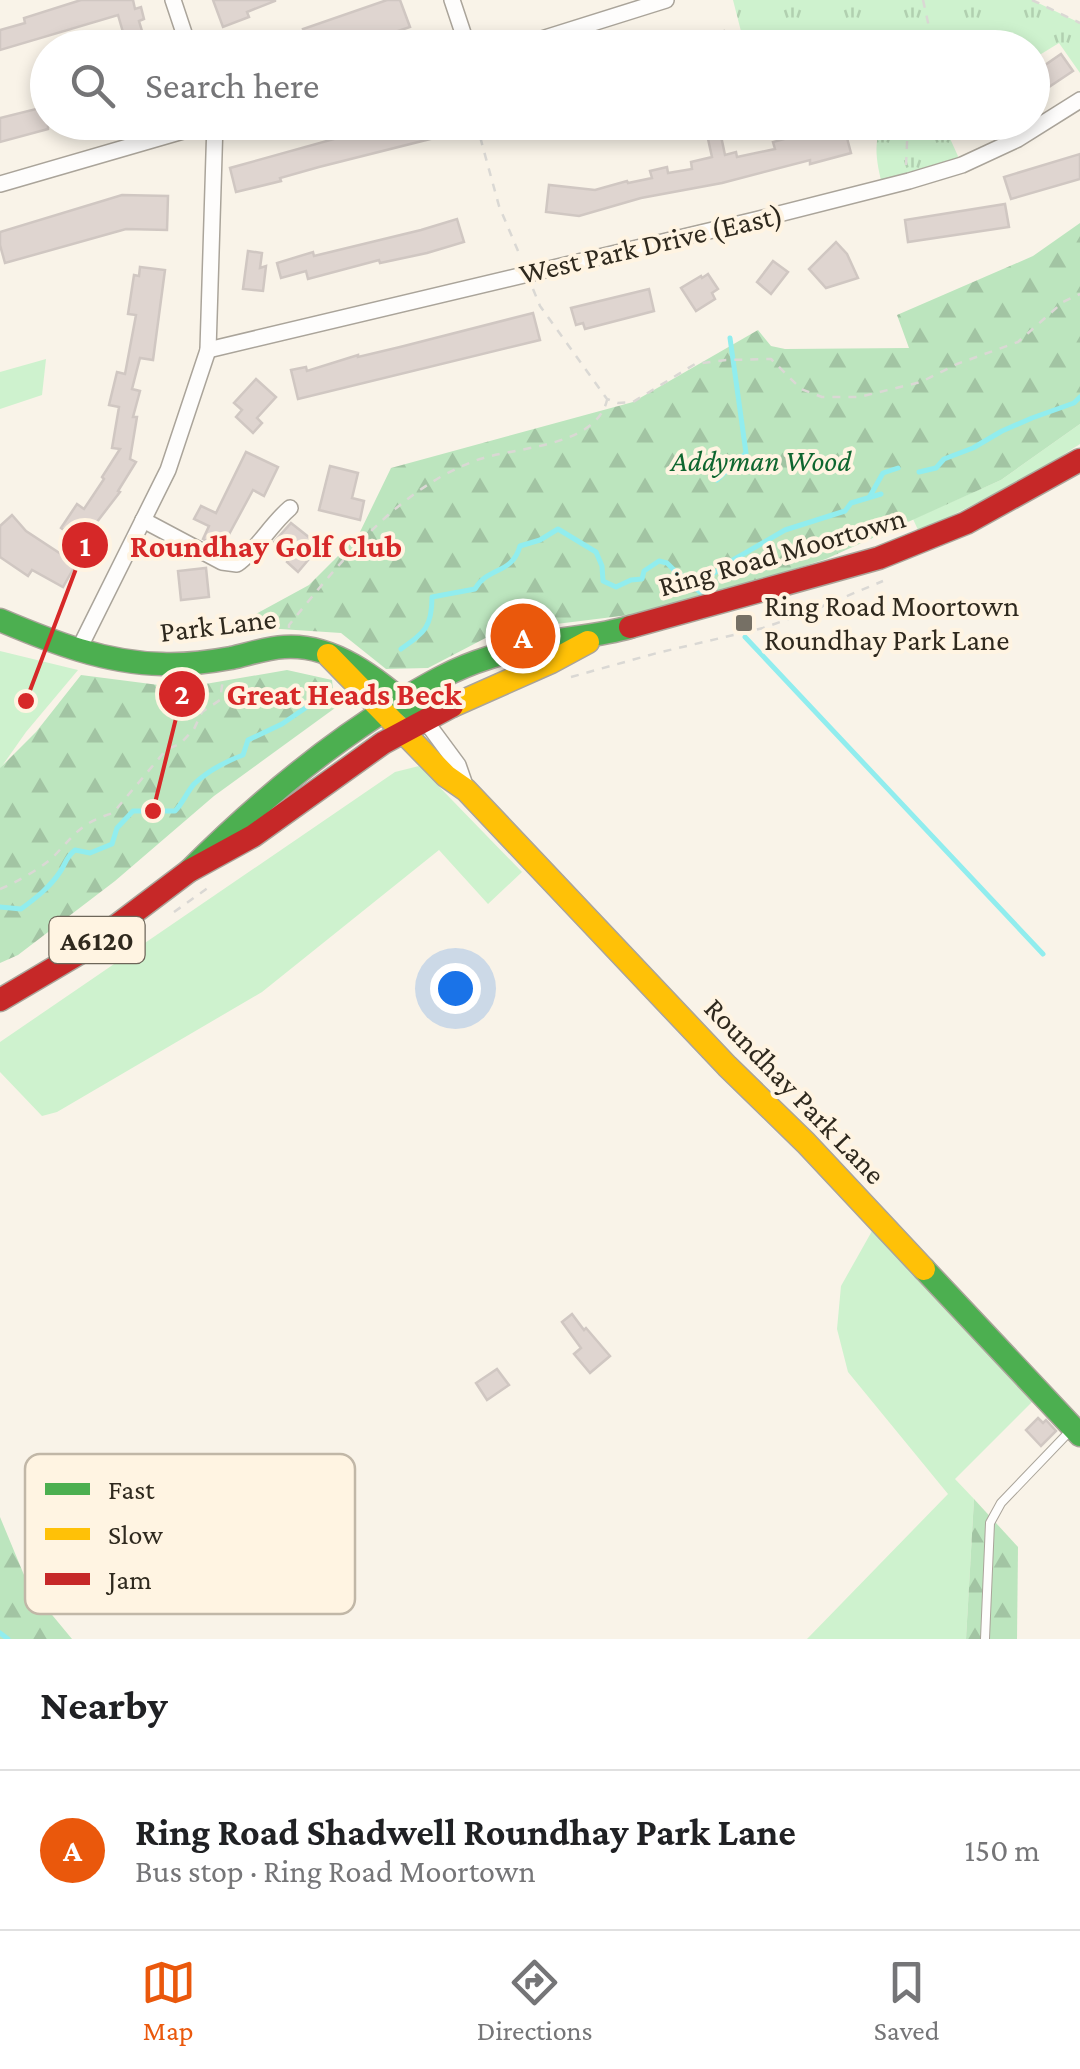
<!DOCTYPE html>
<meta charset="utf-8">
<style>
:root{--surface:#fff;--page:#f6f6f6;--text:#202124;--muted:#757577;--line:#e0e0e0;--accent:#ea580c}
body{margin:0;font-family:"Crimson Pro",serif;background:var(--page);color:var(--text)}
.you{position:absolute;left:455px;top:988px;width:35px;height:35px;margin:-25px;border:8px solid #fff;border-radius:50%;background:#1a73e8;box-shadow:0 0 0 15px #1a73e833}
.badge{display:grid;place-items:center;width:65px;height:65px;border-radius:50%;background:var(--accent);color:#fff;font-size:32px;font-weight:700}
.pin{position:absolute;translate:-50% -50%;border:5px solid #fff;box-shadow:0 2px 10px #0006}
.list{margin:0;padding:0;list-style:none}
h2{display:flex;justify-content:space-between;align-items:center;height:130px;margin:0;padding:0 40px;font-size:42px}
h2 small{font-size:32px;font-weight:400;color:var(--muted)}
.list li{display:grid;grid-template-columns:65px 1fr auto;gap:30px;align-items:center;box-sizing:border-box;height:160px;padding:0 40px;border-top:2px solid var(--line)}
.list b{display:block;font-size:38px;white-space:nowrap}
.list p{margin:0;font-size:32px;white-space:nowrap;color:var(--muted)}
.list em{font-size:32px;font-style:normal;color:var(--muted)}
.icon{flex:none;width:55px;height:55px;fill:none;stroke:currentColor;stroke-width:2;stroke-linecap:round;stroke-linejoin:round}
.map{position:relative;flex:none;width:1080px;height:1639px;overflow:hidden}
.search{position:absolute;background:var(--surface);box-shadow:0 5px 15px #0003;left:30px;right:30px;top:30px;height:110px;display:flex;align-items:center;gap:25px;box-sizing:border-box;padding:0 35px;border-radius:55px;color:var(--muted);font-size:38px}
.sheet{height:290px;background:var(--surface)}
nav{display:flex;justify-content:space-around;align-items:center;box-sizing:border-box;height:140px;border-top:2px solid var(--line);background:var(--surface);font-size:28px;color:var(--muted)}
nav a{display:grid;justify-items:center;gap:5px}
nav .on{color:var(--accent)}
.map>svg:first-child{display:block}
.grass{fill:#cef2ce}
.forest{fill:url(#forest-firs)}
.park{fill:url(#park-tufts)}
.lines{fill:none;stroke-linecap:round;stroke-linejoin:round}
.stream{stroke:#91edee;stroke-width:5}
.building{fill:#dfd5d0;stroke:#d0c7c2;stroke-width:2.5}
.lane-casing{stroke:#aaa49a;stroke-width:10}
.street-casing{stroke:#aaa49a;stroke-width:18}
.fast-casing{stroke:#aaa49a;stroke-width:25}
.slow-casing{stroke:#aaa49a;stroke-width:25}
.jam-casing{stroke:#aaa49a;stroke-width:25}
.path{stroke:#dad8d4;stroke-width:2.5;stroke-dasharray:8 8;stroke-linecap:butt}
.lane{stroke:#fefdfc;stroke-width:8}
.street{stroke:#fefdfc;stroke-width:15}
.fast{stroke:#4caf50;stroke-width:22}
.slow{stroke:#ffc107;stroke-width:22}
.jam{stroke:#c62828;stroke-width:22}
.poi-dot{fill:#767065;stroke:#fff4e2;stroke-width:4}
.labels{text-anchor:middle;stroke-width:8;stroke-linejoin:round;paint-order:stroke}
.shield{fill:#fff4e2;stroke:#6d6659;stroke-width:2.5}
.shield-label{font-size:28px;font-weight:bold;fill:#2f291e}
.street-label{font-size:30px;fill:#2f291e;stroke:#fff4e2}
.park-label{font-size:30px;font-style:italic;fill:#0e662f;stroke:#fff4e2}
.poi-label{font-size:30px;fill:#2f291e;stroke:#fff4e2;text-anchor:start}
.key{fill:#fff4e2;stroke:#c1b7a7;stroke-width:2.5}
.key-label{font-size:28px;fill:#2f291e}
.leader{fill:none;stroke:#d62828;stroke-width:4}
.callout-dot{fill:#d62828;stroke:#fff4e2;stroke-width:4}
.mark-label{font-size:30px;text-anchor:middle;font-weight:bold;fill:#fff}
.callout-label{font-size:32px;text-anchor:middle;font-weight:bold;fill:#d62828;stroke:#fff4e2;stroke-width:8;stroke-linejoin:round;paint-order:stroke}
</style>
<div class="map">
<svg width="1080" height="1639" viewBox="0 0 1080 1639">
<defs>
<pattern id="forest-firs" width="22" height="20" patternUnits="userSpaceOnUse" patternTransform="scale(2.5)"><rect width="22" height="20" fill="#bce5be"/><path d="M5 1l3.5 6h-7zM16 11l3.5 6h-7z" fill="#a2c4a3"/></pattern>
<pattern id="park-tufts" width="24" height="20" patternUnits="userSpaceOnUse" patternTransform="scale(2.5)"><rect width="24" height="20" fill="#cef2ce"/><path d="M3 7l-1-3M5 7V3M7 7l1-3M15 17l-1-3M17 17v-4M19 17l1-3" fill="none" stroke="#b1d0b0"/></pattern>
</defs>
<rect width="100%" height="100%" fill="#f9f3e8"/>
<g class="grass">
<path d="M46,359L42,395L0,409V372Z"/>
<path d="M1080,424V444L1030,476L919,532L913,519L1001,480Z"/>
<path d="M0,651L78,670L26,732L0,769Z"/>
<path d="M419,766L522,872L488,904L439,850L262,992L57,1112L42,1116L0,1072V1042L395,772Z"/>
<path d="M872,1231L1035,1399L955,1479L974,1499L966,1639H807L948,1494L848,1372L837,1329L841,1286Z"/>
</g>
<g class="forest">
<path d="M1080,223V424L1001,480L826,559L661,611L499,631L428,668L386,669L341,633L234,626L309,585L358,536L391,468L633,402L758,330L771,346L785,349L909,348L897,315L1033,256Z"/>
<path d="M287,670L332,680L335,708L214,796L115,881L18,955L0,963V768L36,732L81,675L182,688Z"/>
<path d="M974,1499L1018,1547L1017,1639H966Z"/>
<path d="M0,1517L29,1587L72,1639H0Z"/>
</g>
<g class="park">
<path d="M733,0H1032L1080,23V73L1059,43L1033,59L1032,48L745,47Z"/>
<path d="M886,122L943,123L962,165L883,188C878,168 870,138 886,122Z"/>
</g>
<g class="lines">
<g class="stream">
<path d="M919,472L936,468L944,459L973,448L1002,431L1032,418L1074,403L1080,397"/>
<path d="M717,480L746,453L730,338"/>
<path d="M870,496L883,473L898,468"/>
<path d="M685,579L703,595"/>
<path d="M745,637L1043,954"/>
<path d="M401,649C425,632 432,627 432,597L475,589C488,566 512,575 520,546L540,540L558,529L596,552L602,566L603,581L616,587L631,580L642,579L644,571L659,561L667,563L680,576H710L733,560L785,530L845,511L851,503L881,494"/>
<path d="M0,907L21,909C36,898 50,887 60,872C66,863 66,857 75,850L90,853L112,844L117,828L133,811H175C183,803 187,792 194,784C209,770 224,762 243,755L248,740L282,724L320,698"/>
<path d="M0,1633L8,1639"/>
</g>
</g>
<g class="building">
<path d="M81,0H133L135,9L141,7L144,19L139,21L145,41L127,46L118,15L0,50V30L25,23L24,18Z"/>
<path d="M213,0H275V1L247,12L249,17L223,27Z"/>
<path d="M387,0H400L410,27L348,48H306L302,36L305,35L303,29Z"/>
<path d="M724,31L729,48H679L678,44Z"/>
<path d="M1061,54L1073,71L1040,93L1032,82V74Z"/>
<path d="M48,106V129L0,142V118Z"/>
<path d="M395,122H443L446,135L319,167L280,178L281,181L236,192L230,168Z"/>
<path d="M947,122H988L953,138Z"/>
<path d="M843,123L851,153L810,164V160L722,183L641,198L579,216L546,212L549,185L595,190L627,181L628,183L652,178L650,171L667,167L668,173L692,169L691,162L712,157L708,139L721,136L725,155L736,152L737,157L775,149L773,142Z"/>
<path d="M1080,154V179L1011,199L1004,177Z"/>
<path d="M122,195L168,196L167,230L126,229L5,263L0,245V232Z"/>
<path d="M1005,204L1009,227L908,242L905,220Z"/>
<path d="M457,219L464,242L427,253L380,263L379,260L308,279L306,271L281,278L277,263L313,252L314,256L421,230Z"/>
<path d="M836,242L847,254L858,278L826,288L809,269Z"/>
<path d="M248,251L262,253L260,268L266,266L263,291L243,289Z"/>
<path d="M773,261L788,272L771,294L757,282Z"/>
<path d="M140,267L165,270L153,360L140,358L132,389L140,391L133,417H137L130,459L136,462L118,491L120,492L93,527L84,521L73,537L61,528L77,504L84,509L104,479L102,477L120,449L112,448L119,407L109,405L117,372L125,374L136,315L128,314L134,275L139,276Z"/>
<path d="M708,274L718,289L712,293L715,299L696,311L681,288L701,276L702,278Z"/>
<path d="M649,289L654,311L585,329L583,323L576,325L571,308Z"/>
<path d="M533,313L540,340L298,399L291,370L306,367L307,371L358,355V357L400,347Z"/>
<path d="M256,379L276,397L257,418L262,423L253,433L236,417L242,410L234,403Z"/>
<path d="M246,452L278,467L264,496L253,490L221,549L203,539L209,526L194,519L201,506L216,513Z"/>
<path d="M330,466L358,473L352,498L364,501L360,520L319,510Z"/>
<path d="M12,515L26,531L76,564L63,587L32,570L28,576L0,557V526Z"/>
<path d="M291,523L320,546L298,572L287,562L289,559L278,550L280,548L274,542Z"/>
<path d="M206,568L209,597L181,600L178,571Z"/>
<path d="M572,1314L584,1330L586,1328L610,1356L590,1373L574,1354L581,1348L562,1322Z"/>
<path d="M497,1369L509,1385L487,1400L476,1383Z"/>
<path d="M1038,1418L1043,1423L1046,1420L1056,1431L1041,1446L1026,1430Z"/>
</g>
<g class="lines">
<defs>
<path id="lane" d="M985,1639L990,1523L1001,1503L1070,1431"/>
<g id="street">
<path d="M173,0L189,48"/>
<path d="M452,0L468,48"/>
<path d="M513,48L666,0"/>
<path d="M0,184L214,122"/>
<path d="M208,350L755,220L909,181L962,165L1018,139L1080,100"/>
<path d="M143,520L222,562L237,564C258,549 270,525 290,508"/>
<path d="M79,649L168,470L208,350L215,122"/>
<path d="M424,719L458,765L466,788"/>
</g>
<g id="fast">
<path d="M0,620C52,642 105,663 162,664C185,665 209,662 231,658C249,654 266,648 284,647C339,643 384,686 424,719"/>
<path d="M189,871C253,807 321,749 398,702C428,684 455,668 488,658C507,652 527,645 547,642C575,637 603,635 630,627"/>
<path d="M924,1269L1080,1435"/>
</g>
<g id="slow">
<path d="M328,655L446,776L466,790L727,1066L806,1143L924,1269"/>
<path d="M452,706L551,662L588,642"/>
</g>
<g id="jam">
<path d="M630,627L879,558L966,523L1080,460"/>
<path d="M0,1000L83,951L189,871L253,836L383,743L452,706"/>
</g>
</defs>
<use href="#lane" class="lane-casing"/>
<use href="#street" class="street-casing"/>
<use href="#fast" class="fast-casing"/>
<use href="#slow" class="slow-casing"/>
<use href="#jam" class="jam-casing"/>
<g class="path">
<path d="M923,0L931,36L928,48"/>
<path d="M1032,0L1080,23"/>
<path d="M476,122L499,206L521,258"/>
<path d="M906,165L908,122"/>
<path d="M533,289L540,306L607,399L618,403L633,402L695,364L726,360L771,359L801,389L822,397H859L921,382L957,364L1018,342L1063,302L1080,294"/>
<path d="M289,628V625C342,560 399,487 480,459C516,447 596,447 607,400"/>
<path d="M571,677L657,653L763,628L811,611L883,581"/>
<path d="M0,889C15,883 44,867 55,855C76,833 81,823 113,813L166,750L181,743L194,729L202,712L220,700L223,679"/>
<path d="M174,912L212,885"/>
</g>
<use href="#lane" class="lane"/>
<use href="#street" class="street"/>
<use href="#fast" class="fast"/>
<use href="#slow" class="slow"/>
<use href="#jam" class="jam"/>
</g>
<rect class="poi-dot" x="734" y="613" width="20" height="20" rx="5"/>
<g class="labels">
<rect class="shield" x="49.5" y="917" width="95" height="46" rx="8"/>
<g class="shield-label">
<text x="97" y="950">A6120</text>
</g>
<g class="street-label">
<text transform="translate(651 244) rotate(-13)" y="10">West Park Drive (East)</text>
<text transform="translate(782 552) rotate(-16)" y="10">Ring Road Moortown</text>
<text transform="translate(218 625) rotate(-7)" y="10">Park Lane</text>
<text transform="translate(795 1091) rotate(46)" y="10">Roundhay Park Lane</text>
</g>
<g class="park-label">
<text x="761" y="471">Addyman Wood</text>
</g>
<g class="poi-label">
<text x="764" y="616">Ring Road Moortown<tspan x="764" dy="34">Roundhay Park Lane</tspan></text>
</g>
</g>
<rect x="25" y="1454" width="330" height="160" rx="15" class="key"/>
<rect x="45" y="1483" width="45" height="12" fill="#4caf50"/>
<rect x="45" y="1528" width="45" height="12" fill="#ffc107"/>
<rect x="45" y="1573" width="45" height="12" fill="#c62828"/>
<g class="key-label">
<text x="108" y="1499">Fast</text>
<text x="108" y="1544">Slow</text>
<text x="108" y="1589">Jam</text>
</g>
<path class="leader" d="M26 701L85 545M153 811L182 694"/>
<g class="callout-dot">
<circle cx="26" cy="701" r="10"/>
<circle cx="153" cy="811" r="10"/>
<circle cx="85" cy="545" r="25"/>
<circle cx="182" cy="694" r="25"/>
</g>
<g class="mark-label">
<text x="85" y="556">1</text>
<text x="182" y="704">2</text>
</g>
<g class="callout-label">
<text x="266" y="557">Roundhay Golf Club</text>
<text x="344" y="705">Great Heads Beck</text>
</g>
</svg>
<div class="you"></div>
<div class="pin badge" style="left:523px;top:636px">A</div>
<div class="search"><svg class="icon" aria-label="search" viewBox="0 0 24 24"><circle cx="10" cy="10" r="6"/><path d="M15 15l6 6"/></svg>Search here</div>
</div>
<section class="sheet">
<h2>Nearby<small></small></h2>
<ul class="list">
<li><span class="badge">A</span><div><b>Ring Road Shadwell Roundhay Park Lane</b><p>Bus stop · Ring Road Moortown</p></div><em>150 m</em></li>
</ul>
</section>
<nav>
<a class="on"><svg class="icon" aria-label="map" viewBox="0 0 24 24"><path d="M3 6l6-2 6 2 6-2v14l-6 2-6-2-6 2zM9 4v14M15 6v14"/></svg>Map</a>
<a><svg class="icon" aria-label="directions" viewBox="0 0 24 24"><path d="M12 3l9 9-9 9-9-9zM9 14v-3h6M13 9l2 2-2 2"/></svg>Directions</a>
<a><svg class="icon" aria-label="saved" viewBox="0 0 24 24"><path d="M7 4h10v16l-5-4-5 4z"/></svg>Saved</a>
</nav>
